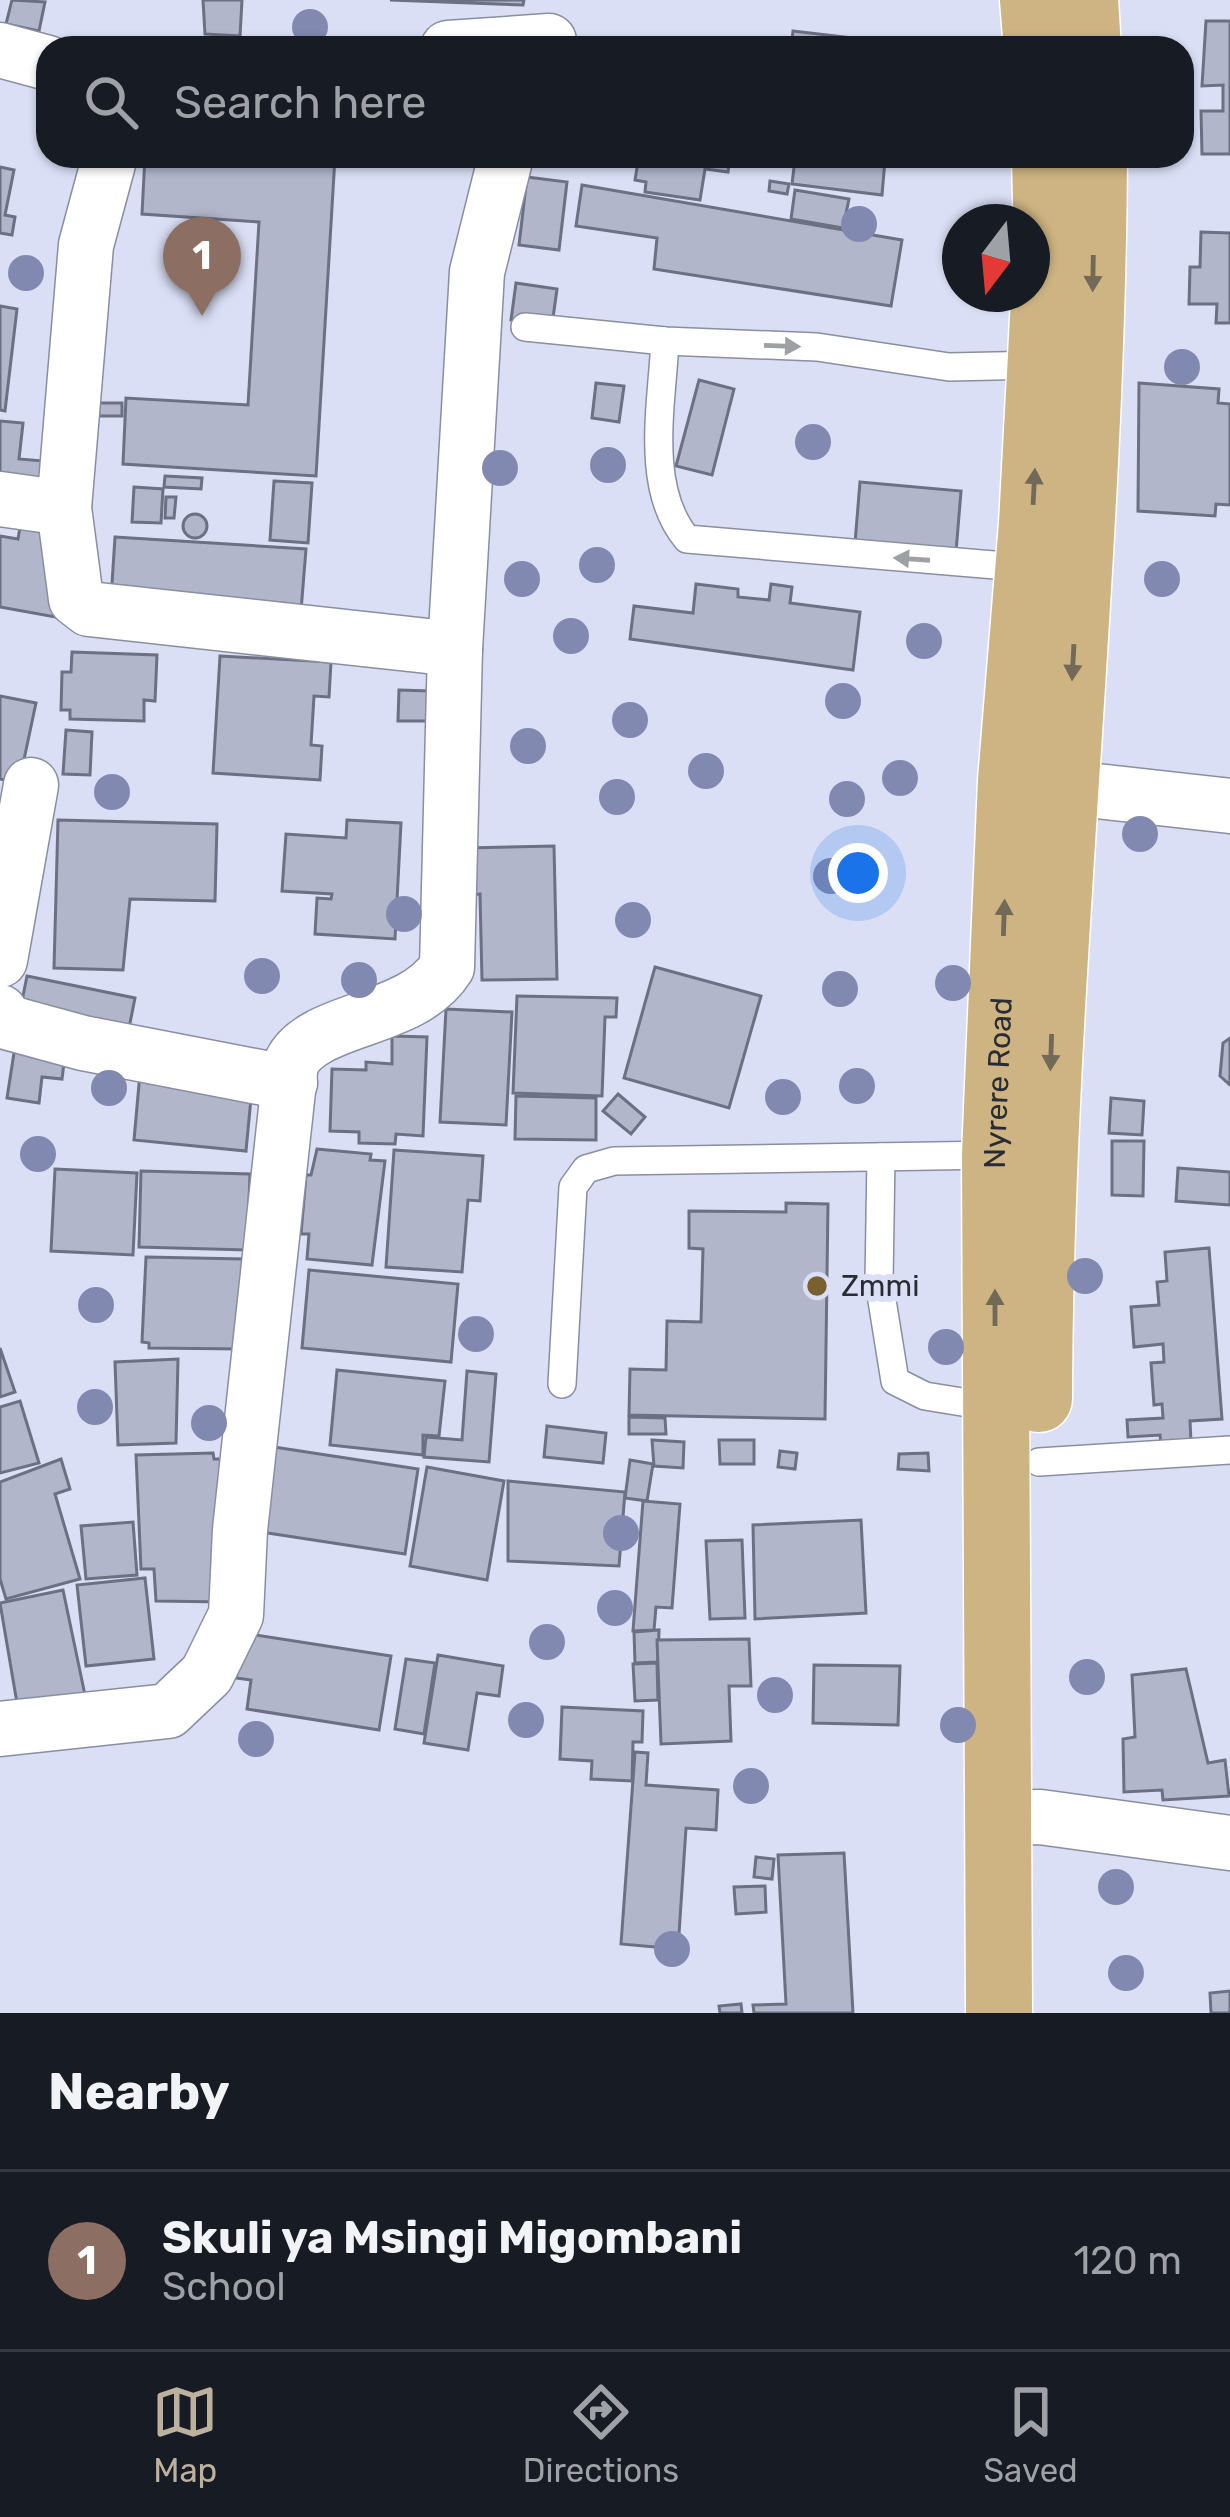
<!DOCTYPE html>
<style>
:root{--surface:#171b24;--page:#242831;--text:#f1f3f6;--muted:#9ea1a6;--line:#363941;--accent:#bbb19d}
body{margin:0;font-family:Rubik,sans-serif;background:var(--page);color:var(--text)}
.compass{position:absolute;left:942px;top:204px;width:108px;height:108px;border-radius:50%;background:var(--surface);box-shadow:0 3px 9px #0004;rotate:196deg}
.you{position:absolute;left:858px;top:873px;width:42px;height:42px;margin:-30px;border:9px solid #fff;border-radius:50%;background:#1a73e8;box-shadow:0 0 0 18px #1a73e833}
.badge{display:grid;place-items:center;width:78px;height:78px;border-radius:50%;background:var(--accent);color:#fff;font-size:39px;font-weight:700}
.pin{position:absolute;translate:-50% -99px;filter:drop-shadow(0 3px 6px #0008)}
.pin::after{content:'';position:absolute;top:63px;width:42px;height:36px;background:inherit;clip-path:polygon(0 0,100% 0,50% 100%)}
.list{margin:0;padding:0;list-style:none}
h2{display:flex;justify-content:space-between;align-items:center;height:156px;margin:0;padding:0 48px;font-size:51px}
h2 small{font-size:39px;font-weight:400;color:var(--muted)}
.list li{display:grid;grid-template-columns:78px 1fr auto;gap:36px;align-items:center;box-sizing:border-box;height:180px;padding:0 48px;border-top:3px solid var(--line)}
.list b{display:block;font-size:45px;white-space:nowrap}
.list p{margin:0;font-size:39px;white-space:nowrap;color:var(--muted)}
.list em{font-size:39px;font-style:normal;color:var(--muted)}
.icon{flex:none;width:66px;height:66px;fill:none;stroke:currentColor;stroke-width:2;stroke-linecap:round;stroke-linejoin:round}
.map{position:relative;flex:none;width:1230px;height:2013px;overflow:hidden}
.search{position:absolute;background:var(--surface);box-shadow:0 3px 9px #0004;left:36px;right:36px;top:36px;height:132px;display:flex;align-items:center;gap:30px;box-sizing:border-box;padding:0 42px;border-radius:36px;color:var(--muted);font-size:45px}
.sheet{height:336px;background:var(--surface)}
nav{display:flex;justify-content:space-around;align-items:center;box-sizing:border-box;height:168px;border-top:3px solid var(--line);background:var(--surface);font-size:33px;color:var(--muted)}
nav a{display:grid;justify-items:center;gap:6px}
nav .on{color:var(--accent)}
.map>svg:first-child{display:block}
.building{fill:#b1b6cb;stroke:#6b7082;stroke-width:3}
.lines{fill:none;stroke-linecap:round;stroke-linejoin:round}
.service-casing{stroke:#898ea1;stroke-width:30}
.minor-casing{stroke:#898ea1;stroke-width:57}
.primary-casing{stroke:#fff;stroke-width:69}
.service{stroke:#fff;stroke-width:27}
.minor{stroke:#fff;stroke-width:54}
.primary{stroke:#cdb482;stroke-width:66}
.tree{fill:#8289b0}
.oneway{fill:#736957}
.oneway2{fill:#9fa0a4}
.poi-dot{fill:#796031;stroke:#dadff5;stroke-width:4.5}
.labels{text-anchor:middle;stroke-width:12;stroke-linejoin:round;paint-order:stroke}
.street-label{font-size:30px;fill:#2a2c34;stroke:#dadff5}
.poi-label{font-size:30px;fill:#2a2c34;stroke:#dadff5;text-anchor:start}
</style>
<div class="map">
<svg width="1230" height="2013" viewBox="0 0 1230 2013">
<rect width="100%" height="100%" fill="#dadff5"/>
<g class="building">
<path d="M12,0L45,2L39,31L6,24Z"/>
<path d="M203,0H242L240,36L205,34Z"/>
<path d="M390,0H524L523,5Z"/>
<path d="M1206,21H1230V154H1202L1201,111H1223V85L1202,86Z"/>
<path d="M793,31L870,40L869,48H791Z"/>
<path d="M145,156L335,157L316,476L123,464L126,398L248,405L259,222L142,214Z"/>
<path d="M639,156H730L728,172L705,169L700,200L645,192L646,182L635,180Z"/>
<path d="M778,156H939L917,157L915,165L885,160L882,195L792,184L795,159Z"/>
<path d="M0,167L14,170L5,215L15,217L12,235L0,233Z"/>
<path d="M527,177L567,182L559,250L519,245Z"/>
<path d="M770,181L789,184L787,194L769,191Z"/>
<path d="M582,185L902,240L891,306L654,269L657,238L576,226Z"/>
<path d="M795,190L849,199L843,228L791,219Z"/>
<path d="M1201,232L1230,233V323H1216L1217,304H1189L1190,267H1200Z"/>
<path d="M516,283L557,289L552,325L511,320Z"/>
<path d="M0,306L17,309L5,411L0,410Z"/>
<path d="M699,380L734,389L712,475L676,466Z"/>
<path d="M596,383L624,386L619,422L592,418Z"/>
<path d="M1139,383L1219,389L1218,403L1230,404V505L1216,504L1215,516L1138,511Z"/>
<path d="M98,403H122V416H99Z"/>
<path d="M0,421L23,423L19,459L44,461L40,496H0Z"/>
<path d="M165,476L202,478L201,489L164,487Z"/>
<path d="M274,481L312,483L308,543L270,540Z"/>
<path d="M860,482L961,491L956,552L855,543Z"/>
<path d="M134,487L163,489L161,523L132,522Z"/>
<path d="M166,497H176L174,518H165Z"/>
<path d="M23,510L60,517L61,618L0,607V536L18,539Z"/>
<circle cx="195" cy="526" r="12"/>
<path d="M115,537L306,549L301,611L111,599Z"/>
<path d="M696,584L738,589V597L769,600L771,584L792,587L790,603L860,612L853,670L630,639L634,606L693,613Z"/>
<path d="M72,652L157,655L155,701L144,700V721L70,719V710H61L62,672H71Z"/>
<path d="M220,656L331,662L329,697L314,696L311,745L322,746L320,780L213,773Z"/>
<path d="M399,690L430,691L429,721H398Z"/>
<path d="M0,696L36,703L19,783L0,779Z"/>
<path d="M66,730L92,732L90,775L63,774Z"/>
<path d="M58,820L217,824L215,901L130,899L123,970L54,968Z"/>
<path d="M347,820L401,823L395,939L315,934L317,898L331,899L332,894L282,891L286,834L346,838Z"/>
<path d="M554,846L557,979L482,980L480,894L467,895L466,848Z"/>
<path d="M655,967L761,996L729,1108L624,1078Z"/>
<path d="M27,976L135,998L126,1043L18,1021Z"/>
<path d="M517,996L617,998L616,1017H605L602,1096L513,1093Z"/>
<path d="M446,1009L512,1012L506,1125L440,1122Z"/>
<path d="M392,1036L427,1037L423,1136L396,1134L395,1144L359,1143V1132L330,1131L332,1069L366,1070V1062L392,1064Z"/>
<path d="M1230,1038V1085L1220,1076L1223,1043Z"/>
<path d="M16,1040L65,1055L62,1079L42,1077L39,1103L7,1098Z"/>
<path d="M141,1062L253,1077L246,1151L134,1140Z"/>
<path d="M618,1094L645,1117L631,1134L603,1111Z"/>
<path d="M516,1096L596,1098V1140L515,1139Z"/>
<path d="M1111,1098L1144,1101L1142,1135L1109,1133Z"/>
<path d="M1112,1141H1144L1143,1196L1112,1195Z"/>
<path d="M317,1149L371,1154L370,1160L385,1161L372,1265L307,1259L309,1234H301L306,1175H311Z"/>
<path d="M394,1150L483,1156L480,1201L468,1200L462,1272L386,1267Z"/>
<path d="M1178,1168L1230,1172V1205L1176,1201Z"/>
<path d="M55,1169L137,1173L133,1255L51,1251Z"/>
<path d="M141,1171L250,1174L247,1250L139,1247Z"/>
<path d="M786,1203L828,1204L825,1419L629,1415L630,1369L666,1370L667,1321L701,1322L703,1249L689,1248V1211L786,1212Z"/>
<path d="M1209,1248L1222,1419L1190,1421L1191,1442L1161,1444L1160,1435L1128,1437L1127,1420L1163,1418L1162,1404L1154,1405L1151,1363L1164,1362L1163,1344L1134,1347L1131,1307L1159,1305L1157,1282L1167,1281L1165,1252Z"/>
<path d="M146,1257L243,1259L242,1349L149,1348V1343L142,1342Z"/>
<path d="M309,1270L458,1284L451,1362L302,1348Z"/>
<path d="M0,1348L15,1392L0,1397Z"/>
<path d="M178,1359L176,1443L118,1445L115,1362Z"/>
<path d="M337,1370L445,1381L439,1436L423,1435V1455L330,1445Z"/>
<path d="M467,1371L496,1374L489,1462L424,1457L426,1437L462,1440Z"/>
<path d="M20,1401L39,1463L0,1473V1407Z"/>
<path d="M629,1417L665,1418L666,1434H629Z"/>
<path d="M547,1426L606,1433L603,1463L544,1457Z"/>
<path d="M652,1440L684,1442L683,1468L654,1466Z"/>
<path d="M719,1440H754V1464H720Z"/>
<path d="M274,1447L418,1469L405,1554L261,1532Z"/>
<path d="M780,1451L797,1453L795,1469L778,1467Z"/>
<path d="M213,1453L214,1459H232L225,1602L156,1601L154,1569H141L136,1455Z"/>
<path d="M928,1453L929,1471L898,1469L899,1454Z"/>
<path d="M61,1459L70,1489L55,1494L80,1579L6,1599L0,1579V1482Z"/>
<path d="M630,1460L653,1464L647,1501L625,1498Z"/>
<path d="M427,1467L504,1481L487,1580L410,1566Z"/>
<path d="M508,1481L625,1492L619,1566L508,1561Z"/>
<path d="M643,1501L680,1504L672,1608L656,1607L654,1630L633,1631Z"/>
<path d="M861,1520L866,1613L755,1619L753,1525Z"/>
<path d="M133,1522L137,1575L86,1579L81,1526Z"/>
<path d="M742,1540L745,1618L710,1619L706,1541Z"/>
<path d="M145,1578L154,1659L86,1666L77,1585Z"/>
<path d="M63,1590L85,1695L18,1709L0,1603Z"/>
<path d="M659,1630L658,1662L635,1663L634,1632Z"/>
<path d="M243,1633L391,1656L379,1730L247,1709L251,1680L236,1678Z"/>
<path d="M749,1639L751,1686H729L731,1741L661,1744L657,1640Z"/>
<path d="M438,1655L503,1666L499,1696L477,1693L468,1750L424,1743Z"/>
<path d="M406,1659L435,1663L424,1734L395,1729Z"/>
<path d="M657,1663L658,1700L635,1701L633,1664Z"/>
<path d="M814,1665L900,1666L898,1725L813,1723Z"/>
<path d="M1186,1669L1208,1763L1225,1760L1229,1796L1163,1800L1162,1790L1124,1792L1123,1739L1135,1737L1132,1675Z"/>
<path d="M562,1707L643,1711L642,1742H633L632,1781L591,1779L592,1761L560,1759Z"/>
<path d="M635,1752L648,1753L646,1785L718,1790L716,1830L686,1828L678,1949L621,1944Z"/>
<path d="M844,1853L853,2013H754L753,2005L786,2004L778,1855Z"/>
<path d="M756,1857L774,1859L772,1879L754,1877Z"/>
<path d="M765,1886L766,1912L736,1914L734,1887Z"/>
<path d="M1230,1991V2013H1211L1210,1993Z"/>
<path d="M741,2004L742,2013H720L719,2006Z"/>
</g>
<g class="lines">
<defs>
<g id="service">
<path d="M525,327L665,341L817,347L949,367L1040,365"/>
<path d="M665,341C662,404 644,488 687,539L1029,568"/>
<path d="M881,1157L879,1282L895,1381L925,1396L999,1408"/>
<path d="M562,1384L573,1187L586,1169L614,1161L995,1155"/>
<path d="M1039,1462L1230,1450"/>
</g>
<g id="minor">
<path d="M448,48L549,41"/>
<path d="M0,50L48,63"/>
<path d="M0,499L64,508L86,245L110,156"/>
<path d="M64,508L76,599L89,609L455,649"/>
<path d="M1025,783L1230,806"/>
<path d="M0,960L31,785"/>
<path d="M0,1012L6,1022L83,1043L290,1083"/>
<path d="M0,1729L168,1711L207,1674L236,1615L240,1530L291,1063C314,1016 412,1023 447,967L455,649L477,272L506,156"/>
<path d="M1000,1818L1040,1817L1230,1843"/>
</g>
<g id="primary">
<path d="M1033,0L1037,48"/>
<path d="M1085,0L1088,48"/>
<path d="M1039,1399C1040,984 1092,571 1094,156"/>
<path id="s1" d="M999,2013L995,1155L1011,781L1032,524L1047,244L1045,156"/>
</g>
</defs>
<use href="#service" class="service-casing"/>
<use href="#minor" class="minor-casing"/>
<use href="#primary" class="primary-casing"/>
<use href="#service" class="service"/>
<use href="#minor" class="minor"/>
<use href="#primary" class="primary"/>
</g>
<g class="tree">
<circle cx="310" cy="27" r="18"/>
<circle cx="859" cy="224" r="18"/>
<circle cx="26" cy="273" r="18"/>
<circle cx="1182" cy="367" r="18"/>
<circle cx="813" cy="442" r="18"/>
<circle cx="608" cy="465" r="18"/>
<circle cx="500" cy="468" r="18"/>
<circle cx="597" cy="565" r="18"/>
<circle cx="522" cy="579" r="18"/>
<circle cx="1162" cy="579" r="18"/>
<circle cx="571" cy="636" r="18"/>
<circle cx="924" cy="641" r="18"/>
<circle cx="843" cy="701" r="18"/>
<circle cx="630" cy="720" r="18"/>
<circle cx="528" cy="746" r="18"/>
<circle cx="706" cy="771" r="18"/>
<circle cx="900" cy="778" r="18"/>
<circle cx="112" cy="792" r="18"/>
<circle cx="617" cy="797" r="18"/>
<circle cx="847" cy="799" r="18"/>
<circle cx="1140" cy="834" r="18"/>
<circle cx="831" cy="876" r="18"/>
<circle cx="404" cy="914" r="18"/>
<circle cx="633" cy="920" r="18"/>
<circle cx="262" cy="976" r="18"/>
<circle cx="359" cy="980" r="18"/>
<circle cx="953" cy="983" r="18"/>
<circle cx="840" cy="989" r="18"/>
<circle cx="857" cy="1086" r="18"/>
<circle cx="109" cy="1088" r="18"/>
<circle cx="783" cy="1097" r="18"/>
<circle cx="38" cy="1154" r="18"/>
<circle cx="1085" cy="1276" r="18"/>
<circle cx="96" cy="1305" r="18"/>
<circle cx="476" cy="1334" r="18"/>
<circle cx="946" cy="1347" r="18"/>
<circle cx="95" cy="1407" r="18"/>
<circle cx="209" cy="1423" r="18"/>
<circle cx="621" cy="1533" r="18"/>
<circle cx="615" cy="1608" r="18"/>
<circle cx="547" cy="1642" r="18"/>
<circle cx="1087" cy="1677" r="18"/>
<circle cx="775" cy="1695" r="18"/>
<circle cx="526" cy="1720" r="18"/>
<circle cx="958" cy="1725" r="18"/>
<circle cx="256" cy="1739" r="18"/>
<circle cx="751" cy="1786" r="18"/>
<circle cx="1116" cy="1887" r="18"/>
<circle cx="672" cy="1949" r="18"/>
<circle cx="1126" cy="1973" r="18"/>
</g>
<defs><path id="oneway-solid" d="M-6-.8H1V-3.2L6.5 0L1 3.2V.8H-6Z" transform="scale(3)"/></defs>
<g class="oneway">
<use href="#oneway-solid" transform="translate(1093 273) rotate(91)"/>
<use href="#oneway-solid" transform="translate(1034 487) rotate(-87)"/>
<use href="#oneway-solid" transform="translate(1073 662) rotate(93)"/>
<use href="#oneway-solid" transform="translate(1004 918) rotate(-88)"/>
<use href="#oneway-solid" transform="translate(1051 1052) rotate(92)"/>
<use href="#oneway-solid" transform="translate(995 1308) rotate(-90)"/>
</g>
<g class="oneway2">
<use href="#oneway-solid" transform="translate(782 346) rotate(2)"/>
<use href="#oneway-solid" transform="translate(912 559) rotate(-176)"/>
</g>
<circle class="poi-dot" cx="817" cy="1286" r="12"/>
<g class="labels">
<g class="street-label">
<text dy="10" stroke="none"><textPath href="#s1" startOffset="930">Nyrere Road</textPath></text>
</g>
<g class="poi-label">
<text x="841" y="1296">Zmmi</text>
</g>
</g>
</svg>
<svg class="compass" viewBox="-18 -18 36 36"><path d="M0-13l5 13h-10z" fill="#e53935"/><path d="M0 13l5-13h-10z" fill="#9ea1a6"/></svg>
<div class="you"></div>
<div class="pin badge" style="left:202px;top:316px;background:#8d6e63">1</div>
<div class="search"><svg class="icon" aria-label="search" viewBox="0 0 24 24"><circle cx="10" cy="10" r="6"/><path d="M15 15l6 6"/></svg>Search here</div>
</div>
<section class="sheet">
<h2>Nearby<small></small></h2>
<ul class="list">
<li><span class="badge" style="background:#8d6e63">1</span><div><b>Skuli ya Msingi Migombani</b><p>School</p></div><em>120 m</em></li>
</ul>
</section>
<nav>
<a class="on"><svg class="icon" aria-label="map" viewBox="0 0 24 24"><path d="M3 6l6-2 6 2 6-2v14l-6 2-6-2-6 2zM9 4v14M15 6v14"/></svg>Map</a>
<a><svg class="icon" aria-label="directions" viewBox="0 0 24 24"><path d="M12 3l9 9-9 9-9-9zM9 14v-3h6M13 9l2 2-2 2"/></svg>Directions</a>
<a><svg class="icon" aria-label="saved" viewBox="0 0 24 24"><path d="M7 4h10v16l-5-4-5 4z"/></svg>Saved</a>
</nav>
